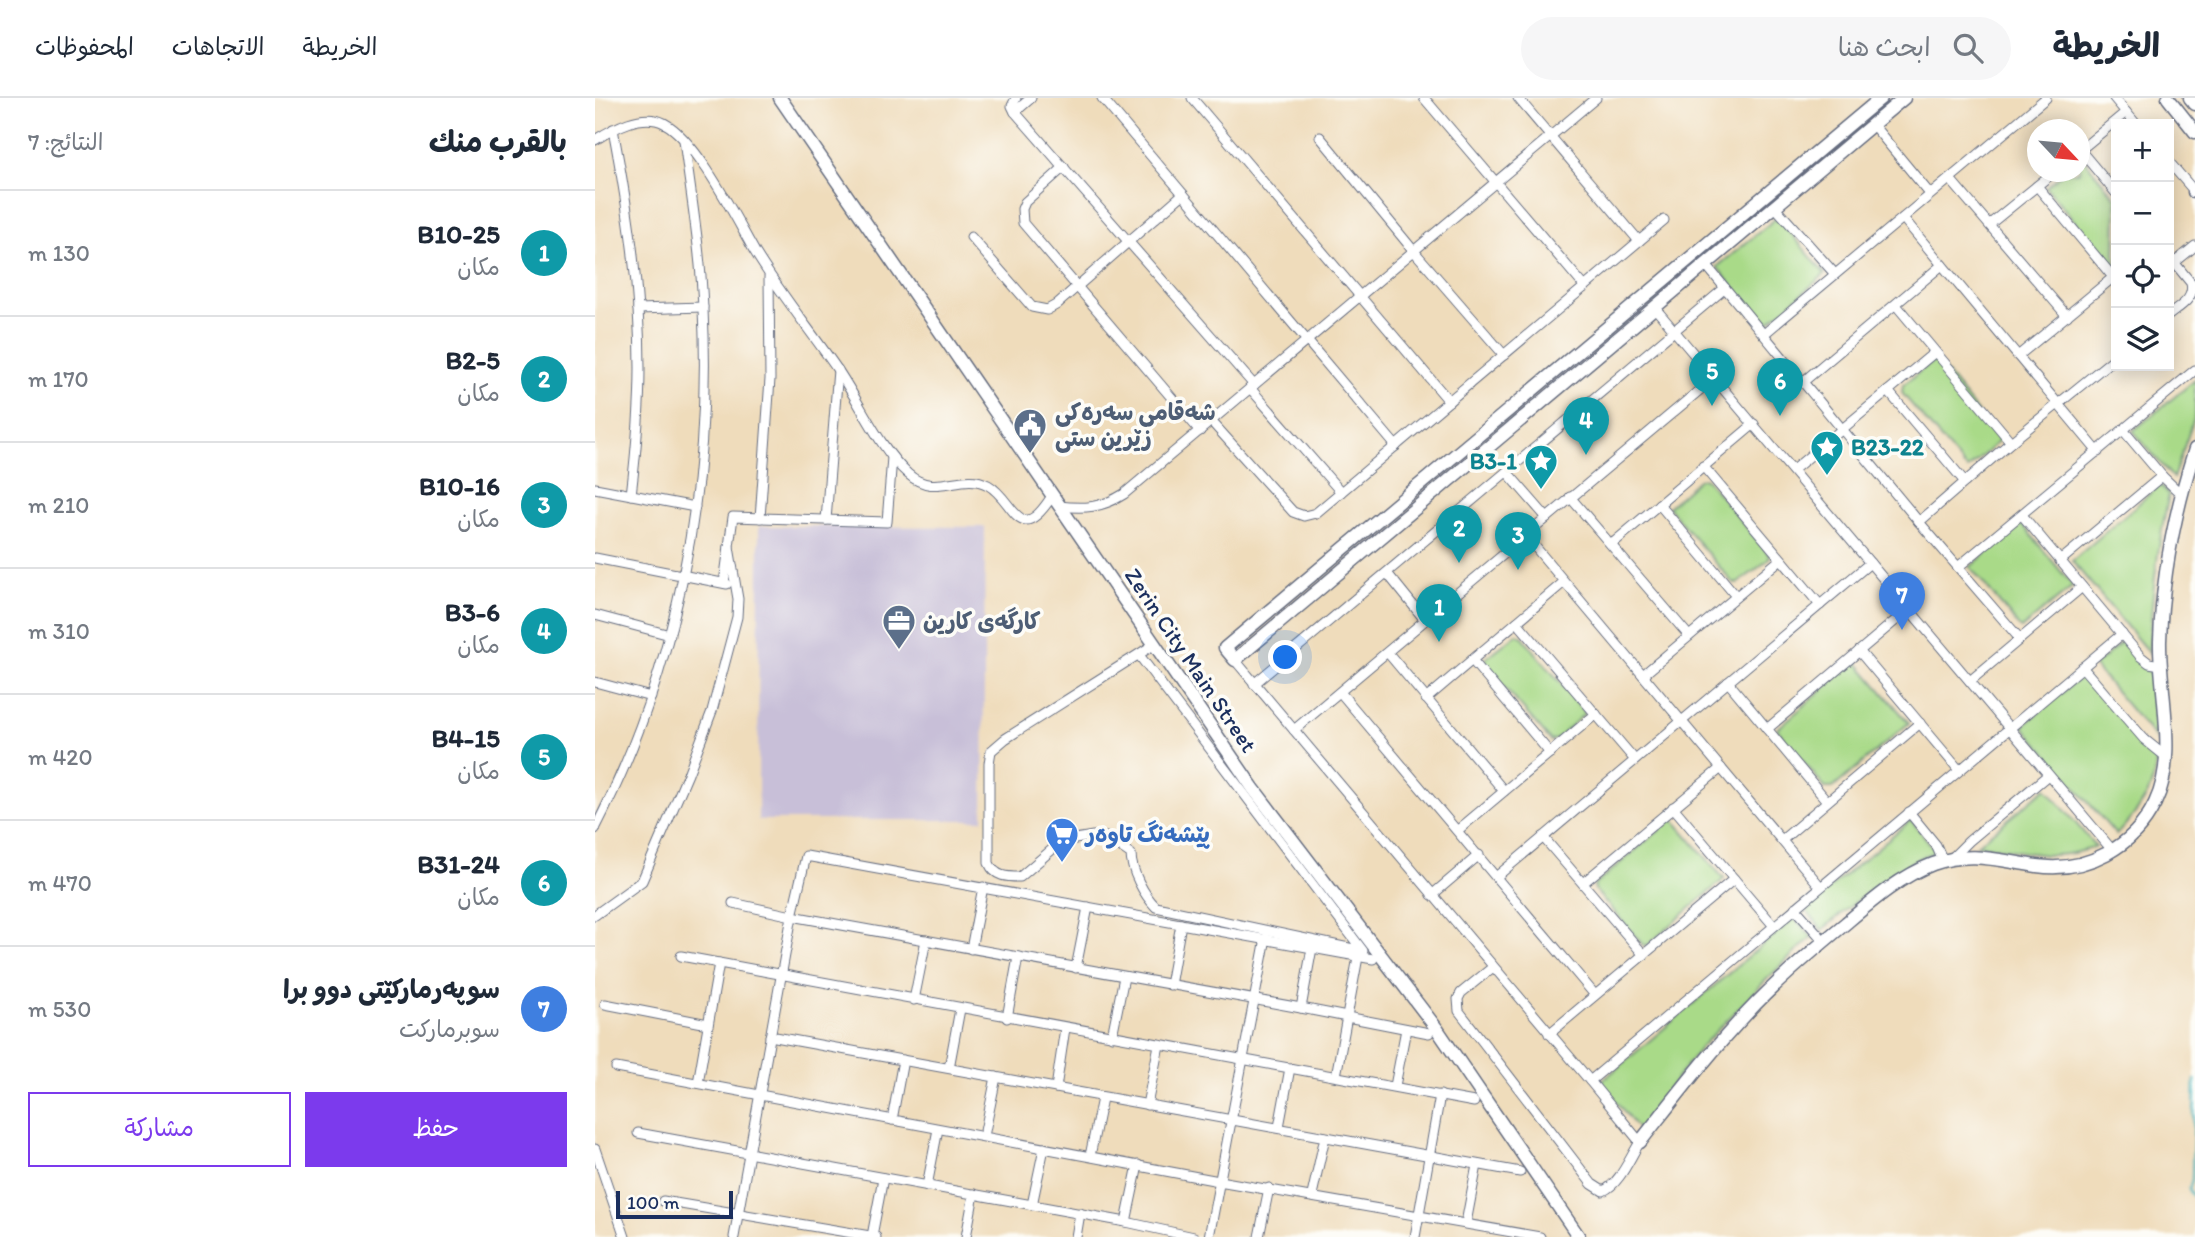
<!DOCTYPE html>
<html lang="ar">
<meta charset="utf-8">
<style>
:root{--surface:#fff;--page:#f6f6f7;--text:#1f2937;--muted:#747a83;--line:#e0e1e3;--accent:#7c3aed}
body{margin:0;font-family:Itim,"Playpen Sans Arabic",sans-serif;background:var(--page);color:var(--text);direction:rtl}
.controls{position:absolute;right:21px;top:21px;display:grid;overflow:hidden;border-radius:0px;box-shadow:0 4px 18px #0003}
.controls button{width:63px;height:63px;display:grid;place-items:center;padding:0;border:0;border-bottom:2px solid var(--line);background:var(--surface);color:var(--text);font:35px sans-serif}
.compass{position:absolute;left:1432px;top:21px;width:63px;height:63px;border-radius:50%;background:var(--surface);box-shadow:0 4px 18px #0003;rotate:116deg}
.scale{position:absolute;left:21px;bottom:18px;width:117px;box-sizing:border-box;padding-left:7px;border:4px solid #1b2f5e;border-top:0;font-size:19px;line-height:24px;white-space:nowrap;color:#1b2f5e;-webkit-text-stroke:5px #fdfcf7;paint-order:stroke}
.you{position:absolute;left:691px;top:560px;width:24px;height:24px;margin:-18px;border:5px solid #fff;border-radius:50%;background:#1a73e8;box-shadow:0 0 0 10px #1a73e833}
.badge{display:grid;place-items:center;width:46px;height:46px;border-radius:50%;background:var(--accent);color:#fff;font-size:23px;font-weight:700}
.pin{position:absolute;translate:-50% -58px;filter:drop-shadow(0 2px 4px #0008)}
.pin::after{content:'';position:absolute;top:37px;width:24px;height:21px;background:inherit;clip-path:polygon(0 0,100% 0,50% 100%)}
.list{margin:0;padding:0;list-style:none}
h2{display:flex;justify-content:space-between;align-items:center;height:91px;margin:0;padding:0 28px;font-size:30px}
h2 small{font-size:23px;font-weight:400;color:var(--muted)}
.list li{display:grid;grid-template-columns:46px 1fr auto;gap:21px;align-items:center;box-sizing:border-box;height:126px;padding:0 28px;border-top:2px solid var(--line)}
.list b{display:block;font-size:26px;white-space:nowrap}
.list p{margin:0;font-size:23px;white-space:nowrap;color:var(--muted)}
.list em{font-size:23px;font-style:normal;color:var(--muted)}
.actions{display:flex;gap:14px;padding:21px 28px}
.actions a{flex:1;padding:16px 0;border:2px solid var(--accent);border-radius:0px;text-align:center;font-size:24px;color:var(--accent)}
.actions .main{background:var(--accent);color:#fff}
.icon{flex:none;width:38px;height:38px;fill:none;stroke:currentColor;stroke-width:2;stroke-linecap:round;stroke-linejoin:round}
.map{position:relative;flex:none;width:1600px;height:1139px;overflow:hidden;direction:ltr}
header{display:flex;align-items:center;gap:42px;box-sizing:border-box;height:98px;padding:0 35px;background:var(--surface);border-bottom:2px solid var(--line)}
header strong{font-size:33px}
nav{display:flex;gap:38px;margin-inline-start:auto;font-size:24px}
.search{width:490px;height:63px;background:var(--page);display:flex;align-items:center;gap:18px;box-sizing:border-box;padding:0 24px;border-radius:38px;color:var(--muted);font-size:26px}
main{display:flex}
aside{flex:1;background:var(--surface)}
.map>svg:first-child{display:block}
.industrial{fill:#c8bfd8}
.green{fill:#a9da88;stroke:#628473;stroke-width:2}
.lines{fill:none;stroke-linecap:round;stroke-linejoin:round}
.stream{stroke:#3fafba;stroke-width:2.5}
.street-casing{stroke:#656c7f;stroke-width:11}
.secondary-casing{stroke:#656c7f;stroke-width:15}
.street{stroke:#fff;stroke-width:9}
.secondary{stroke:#fff;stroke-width:12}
.labels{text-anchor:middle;stroke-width:7;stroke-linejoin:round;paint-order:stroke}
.service-label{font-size:23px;font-weight:bold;fill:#4e5e75;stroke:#fdfcf7;text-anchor:start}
.culture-label{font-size:23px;font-weight:bold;fill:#0d838f;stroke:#fdfcf7;text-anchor:start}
.street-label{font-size:23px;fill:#1b2f5e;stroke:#fdfcf7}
.shop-label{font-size:23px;font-weight:bold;fill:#366cbe;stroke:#fdfcf7;text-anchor:start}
</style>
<header>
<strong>الخريطة</strong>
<div class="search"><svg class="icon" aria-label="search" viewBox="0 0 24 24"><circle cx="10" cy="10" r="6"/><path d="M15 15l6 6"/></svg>ابحث هنا</div>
<nav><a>الخريطة</a><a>الاتجاهات</a><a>المحفوظات</a></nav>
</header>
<main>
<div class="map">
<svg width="1600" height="1139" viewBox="0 0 1600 1139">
<rect width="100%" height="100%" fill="#fdfcf7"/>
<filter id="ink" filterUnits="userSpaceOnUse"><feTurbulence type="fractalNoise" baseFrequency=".0143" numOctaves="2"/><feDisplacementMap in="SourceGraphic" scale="14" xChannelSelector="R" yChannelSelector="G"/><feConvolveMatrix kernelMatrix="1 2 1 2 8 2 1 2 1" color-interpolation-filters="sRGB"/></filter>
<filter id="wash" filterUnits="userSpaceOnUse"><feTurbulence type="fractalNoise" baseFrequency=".00686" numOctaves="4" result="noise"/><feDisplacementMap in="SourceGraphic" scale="28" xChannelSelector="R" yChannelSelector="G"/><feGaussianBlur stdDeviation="1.57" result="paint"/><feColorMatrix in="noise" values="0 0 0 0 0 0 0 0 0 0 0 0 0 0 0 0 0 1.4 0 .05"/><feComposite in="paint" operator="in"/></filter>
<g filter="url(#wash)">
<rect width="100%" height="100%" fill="#efdcbb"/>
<path class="industrial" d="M164,428L390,429L388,722H163Z"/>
<g class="green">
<path d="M1486,58L1521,100L1520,171L1451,89L1469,74H1484L1485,60Z"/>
<path d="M1181,120L1184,121L1230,176L1170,227L1122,169Z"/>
<path d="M1337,264L1343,265L1405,342L1373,371L1369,368L1307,295L1308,287Z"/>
<path d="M1600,282V318L1578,380L1538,333Z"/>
<path d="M1108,380L1112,382L1175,458L1173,462L1142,486L1137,484L1073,409L1103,382Z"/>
<path d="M1565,387L1574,397C1562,450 1556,501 1554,555L1477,463Z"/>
<path d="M1427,426L1478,488L1426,531L1375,469Z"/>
<path d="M922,536L928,539L990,615L962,641L956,643L890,567L891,560Z"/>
<path d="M1527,544L1556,577L1560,640L1499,568Z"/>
<path d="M1262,564L1314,625L1238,690H1230L1182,631L1257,566Z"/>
<path d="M1488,577L1561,663C1560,694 1541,716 1521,737L1428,628Z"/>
<path d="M1451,690L1501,749C1450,766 1431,751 1382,747Z"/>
<path d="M1078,721L1129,781L1054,846L1049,848L1000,792L999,787Z"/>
<path d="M1316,722L1341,753C1298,769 1262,803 1227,832L1210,811Z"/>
<path d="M1199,820L1217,839L1174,879L1106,949L1043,1031L1006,984Z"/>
</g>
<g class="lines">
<path class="stream" d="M1600,982L1597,1083L1594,1091L1600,1101"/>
</g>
</g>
<g filter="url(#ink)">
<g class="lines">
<defs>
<g id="street">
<path d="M421,0L417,8L420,14L659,287"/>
<path d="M507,0L801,348"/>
<path d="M597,0L854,303"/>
<path d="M829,0L990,189"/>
<path d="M923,0L1044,143"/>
<path d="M1519,0L1541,26"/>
<path d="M420,14L436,0"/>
<path d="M1278,27L1335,96"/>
<path d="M18,31C33,110 45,189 45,270C45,313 41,355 36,397"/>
<path d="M725,39L818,152L909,257"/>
<path d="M0,42C19,30 47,14 69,25C102,42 141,121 160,154C185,195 215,232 242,271C264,303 285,351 313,376C341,401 366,372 393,387C420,402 423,451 457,398"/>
<path d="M1485,52L1521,95"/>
<path d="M1484,53L1531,14"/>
<path d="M1574,64L1600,94"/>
<path d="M469,69L430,104L427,111L428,125L605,333"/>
<path d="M1355,81L1472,218"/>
<path d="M1442,88L1518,179"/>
<path d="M1180,109L1240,176"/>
<path d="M1308,120L1503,354"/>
<path d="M1395,126L1459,74"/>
<path d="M376,139L437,209L452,212L461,207L588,96"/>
<path d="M1574,158L1596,185C1600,201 1585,208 1574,217"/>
<path d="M1579,165L1600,148"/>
<path d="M1111,167L1324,424L1425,541"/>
<path d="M1301,207L1416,344"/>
<path d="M1060,210L1518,753"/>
<path d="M43,211L108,209"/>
<path d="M1169,236L1451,0"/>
<path d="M1423,258L1521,177"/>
<path d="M1209,283L1347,167"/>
<path d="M655,290L746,394"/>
<path d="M1293,293L1370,384"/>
<path d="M616,323L698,414L709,418L721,415L1069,122"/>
<path d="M1529,333L1567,378L1585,395"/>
<path d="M1108,368L1225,507"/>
<path d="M1198,372L1340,254"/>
<path d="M912,374L952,420"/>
<path d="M0,390L100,409"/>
<path d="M975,399L1094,538"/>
<path d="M1064,406L1141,498"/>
<path d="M464,408C489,411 507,410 529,396L1001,0"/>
<path d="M1427,417L1545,558L1554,565L1566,567"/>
<path d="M165,420L175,281L174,179"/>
<path d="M231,422L243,272"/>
<path d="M1324,424L1416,344L1521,259"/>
<path d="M931,438L1225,788"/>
<path d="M1017,446L1159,326"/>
<path d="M0,460L132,486"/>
<path d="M1465,463L1567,378"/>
<path d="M1363,469L1600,272"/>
<path d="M792,475L830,522"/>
<path d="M129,485L138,419L292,424L297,359"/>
<path d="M0,517L75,537"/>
<path d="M922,524L1040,662"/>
<path d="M1264,553L1364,672"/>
<path d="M793,555L909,693"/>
<path d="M544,557L768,853L561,809C549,797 536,773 536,756L511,739L498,738L480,741L460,749L425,779C412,779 400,779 394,765V665L396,653L410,641L560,546"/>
<path d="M640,562L995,983L1045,1044C1035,1059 1025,1086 1008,1093L997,1086L864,913L863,901L866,895L898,869"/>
<path d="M877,562L955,655"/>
<path d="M1487,569L1549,641L1570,658"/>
<path d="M1048,577L1186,461"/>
<path d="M1375,583L1487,489"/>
<path d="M0,584L56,599"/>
<path d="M1133,584L1232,703"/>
<path d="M659,586L1130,190"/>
<path d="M745,594L1000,897"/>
<path d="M831,601L969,484"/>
<path d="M1172,631L1314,511"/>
<path d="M699,632L1119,280"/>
<path d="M1078,709L1179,828"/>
<path d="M1314,714L1341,747L1348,763"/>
<path d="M0,731C82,571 117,390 108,211C106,155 96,98 89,42"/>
<path d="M863,732L1001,616"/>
<path d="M948,739L1049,857"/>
<path d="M1187,742L1325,625"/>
<path d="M1356,761L1374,743L1453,677"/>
<path d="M901,779L1275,465"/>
<path d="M988,785L1126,670"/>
<path d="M837,797L884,757"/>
<path d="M138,805L197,818L706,910L834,935"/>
<path d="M1200,810L1229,843"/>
<path d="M0,817L47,783L93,676L117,613L142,519L143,501L134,449"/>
<path d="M376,851L388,789"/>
<path d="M86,858L879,1004"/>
<path d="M481,870L493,809"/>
<path d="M575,887L586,826"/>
<path d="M319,902L331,842"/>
<path d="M10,906L113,926"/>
<path d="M706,910L717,850"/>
<path d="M412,920L423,859"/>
<path d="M954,936L1139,781"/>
<path d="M175,938C425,983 675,1030 925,1074"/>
<path d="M517,938L529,879"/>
<path d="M21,970L624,1083L945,1139"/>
<path d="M354,970L365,911"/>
<path d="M741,978L763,859"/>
<path d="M995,983L1527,536"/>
<path d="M103,985L124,865"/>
<path d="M800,988L811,931"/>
<path d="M461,990L470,930"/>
<path d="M552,1007L564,947"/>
<path d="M297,1022L308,962"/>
<path d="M684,1029L695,970"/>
<path d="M43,1035L531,1124L599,1139"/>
<path d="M389,1038L401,979"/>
<path d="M0,1051L30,1139"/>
<path d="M495,1058L507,1000"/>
<path d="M332,1088L343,1031"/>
<path d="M717,1097L730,1039"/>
<path d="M68,1103L281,1139"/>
<path d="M437,1107L449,1050"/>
<path d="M531,1124L543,1067"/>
<path d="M871,1125L882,1067"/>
<path d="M277,1138L288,1080"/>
<path d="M139,1139L197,818L211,758L778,861"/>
<path d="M371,1139L379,1096"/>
<path d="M481,1139L485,1115"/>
<path d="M614,1139L671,840"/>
<path d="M664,1139L674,1090"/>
<path d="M820,1139L845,997"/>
</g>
<g id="secondary">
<path d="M185,0L658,690L842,931L984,1139"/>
<path d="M1286,0L630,550L640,562L1309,0"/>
<path d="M1573,0L1600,34"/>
<path d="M1595,0L1600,6"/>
<path d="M1599,94L1600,93"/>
<path d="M1045,1044C1080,1000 1114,955 1153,914C1183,882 1217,853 1251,825C1277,803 1306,778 1338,766C1376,752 1405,763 1442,768C1491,775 1539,749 1560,705C1583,658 1564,593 1565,543C1567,477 1580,413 1600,351"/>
</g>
</defs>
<use href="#street" class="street-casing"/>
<use href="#secondary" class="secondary-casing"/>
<use href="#street" class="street"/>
<use href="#secondary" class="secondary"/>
</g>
</g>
<defs>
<symbol id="civic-pin" viewBox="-11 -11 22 30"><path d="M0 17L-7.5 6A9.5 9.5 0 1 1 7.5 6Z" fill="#5c6f8a" stroke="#fdfcf7"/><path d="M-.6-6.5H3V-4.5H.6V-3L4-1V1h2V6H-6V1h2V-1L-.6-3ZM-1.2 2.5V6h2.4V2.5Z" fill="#fff"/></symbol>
<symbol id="sight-pin" viewBox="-11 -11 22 30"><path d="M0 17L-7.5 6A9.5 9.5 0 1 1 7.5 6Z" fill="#0f9aa8" stroke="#fdfcf7"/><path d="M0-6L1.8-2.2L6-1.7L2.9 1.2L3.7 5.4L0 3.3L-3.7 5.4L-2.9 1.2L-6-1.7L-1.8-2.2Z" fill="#fff"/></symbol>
<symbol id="office-pin" viewBox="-11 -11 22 30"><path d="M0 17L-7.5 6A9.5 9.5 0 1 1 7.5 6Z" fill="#5c6f8a" stroke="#fdfcf7"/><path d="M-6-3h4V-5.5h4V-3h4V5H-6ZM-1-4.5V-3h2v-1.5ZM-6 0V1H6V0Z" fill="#fff"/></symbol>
<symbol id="supermarket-pin" viewBox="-11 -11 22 30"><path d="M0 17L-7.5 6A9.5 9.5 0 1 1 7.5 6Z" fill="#3f7fe0" stroke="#fdfcf7"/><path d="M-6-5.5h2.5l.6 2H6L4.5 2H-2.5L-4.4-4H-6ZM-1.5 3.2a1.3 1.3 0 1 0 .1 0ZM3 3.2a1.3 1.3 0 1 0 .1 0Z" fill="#fff"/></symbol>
</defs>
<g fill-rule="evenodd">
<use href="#civic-pin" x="416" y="308" width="38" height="52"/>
<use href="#sight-pin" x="1213" y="330" width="38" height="52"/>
<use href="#sight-pin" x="927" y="344" width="38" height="52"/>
<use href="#office-pin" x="285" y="504" width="38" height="52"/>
<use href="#supermarket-pin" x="448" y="717" width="38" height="52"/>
</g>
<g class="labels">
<g class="service-label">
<text x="460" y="322">شەقامی سەرەکی<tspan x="460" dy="26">زێرین ستی</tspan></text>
<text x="328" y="531">کارگەی کارین</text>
</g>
<g class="culture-label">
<text x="1256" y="357">B23-22</text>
<text x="922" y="371" text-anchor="end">B3-1</text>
</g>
<g class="street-label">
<text transform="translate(596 562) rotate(56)" y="8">Zerin City Main Street</text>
</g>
<g class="shop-label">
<text x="491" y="744">پێشەنگ تاوەر</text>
</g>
</g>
</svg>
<div class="controls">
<button>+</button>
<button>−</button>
<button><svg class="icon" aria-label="locate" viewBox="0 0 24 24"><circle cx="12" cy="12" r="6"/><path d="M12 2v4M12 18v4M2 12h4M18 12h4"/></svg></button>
<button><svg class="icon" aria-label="layers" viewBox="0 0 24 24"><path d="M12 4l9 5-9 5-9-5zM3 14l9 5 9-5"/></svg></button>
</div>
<svg class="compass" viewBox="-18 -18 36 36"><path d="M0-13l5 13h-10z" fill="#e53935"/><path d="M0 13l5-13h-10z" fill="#747a83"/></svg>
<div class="scale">100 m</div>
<div class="you"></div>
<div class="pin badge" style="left:844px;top:544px;background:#0f9aa8">1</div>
<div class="pin badge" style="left:864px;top:465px;background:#0f9aa8">2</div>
<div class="pin badge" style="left:923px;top:472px;background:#0f9aa8">3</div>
<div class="pin badge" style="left:991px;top:357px;background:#0f9aa8">4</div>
<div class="pin badge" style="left:1117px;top:308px;background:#0f9aa8">5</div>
<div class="pin badge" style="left:1185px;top:318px;background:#0f9aa8">6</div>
<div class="pin badge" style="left:1307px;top:532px;background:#3f7fe0">7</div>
</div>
<aside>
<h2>بالقرب منك<small>النتائج: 7</small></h2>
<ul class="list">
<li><span class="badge" style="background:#0f9aa8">1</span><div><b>B10-25</b><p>مكان</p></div><em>130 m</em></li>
<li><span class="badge" style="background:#0f9aa8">2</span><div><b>B2-5</b><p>مكان</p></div><em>170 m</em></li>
<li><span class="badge" style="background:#0f9aa8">3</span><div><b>B10-16</b><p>مكان</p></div><em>210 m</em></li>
<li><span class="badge" style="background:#0f9aa8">4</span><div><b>B3-6</b><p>مكان</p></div><em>310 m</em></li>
<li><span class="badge" style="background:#0f9aa8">5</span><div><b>B4-15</b><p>مكان</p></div><em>420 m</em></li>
<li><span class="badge" style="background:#0f9aa8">6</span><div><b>B31-24</b><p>مكان</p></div><em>470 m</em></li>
<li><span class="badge" style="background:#3f7fe0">7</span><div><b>سوپەرمارکێتی دوو برا</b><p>سوبرماركت</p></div><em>530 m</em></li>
</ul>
<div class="actions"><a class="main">حفظ</a><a>مشاركة</a></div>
</aside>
</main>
